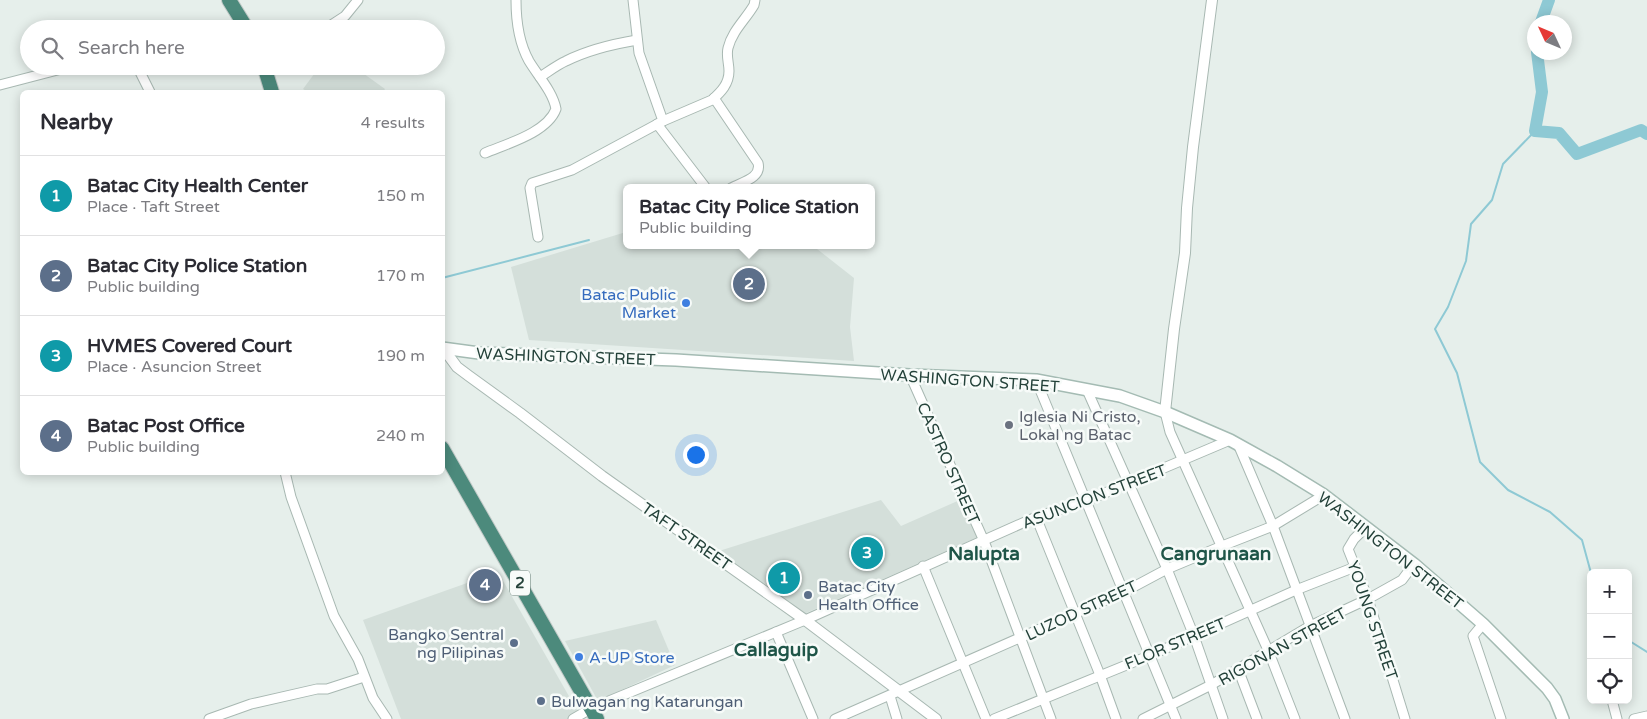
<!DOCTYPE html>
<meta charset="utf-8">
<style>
:root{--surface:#fff;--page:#f7f7f7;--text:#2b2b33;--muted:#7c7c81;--line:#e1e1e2;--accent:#db2777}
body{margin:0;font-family:"Varela Round",sans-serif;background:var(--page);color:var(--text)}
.controls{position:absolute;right:15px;bottom:15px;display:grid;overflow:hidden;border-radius:8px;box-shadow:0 2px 12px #0003}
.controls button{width:45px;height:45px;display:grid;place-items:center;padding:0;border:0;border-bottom:1px solid var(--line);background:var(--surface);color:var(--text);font:25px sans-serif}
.compass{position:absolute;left:1527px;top:15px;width:45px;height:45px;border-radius:50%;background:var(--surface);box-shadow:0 2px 12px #0003;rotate:314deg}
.you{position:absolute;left:695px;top:454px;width:18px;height:18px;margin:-12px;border:4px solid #fff;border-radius:50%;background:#1a73e8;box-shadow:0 0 0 8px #1a73e833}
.badge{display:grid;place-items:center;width:32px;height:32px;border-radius:50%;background:var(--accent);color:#fff;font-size:16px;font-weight:700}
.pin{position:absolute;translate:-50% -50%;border:2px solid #fff;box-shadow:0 1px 5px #0006}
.popup{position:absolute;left:623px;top:184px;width:252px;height:65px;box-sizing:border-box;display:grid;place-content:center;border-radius:8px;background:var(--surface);filter:drop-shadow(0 1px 4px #0005);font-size:16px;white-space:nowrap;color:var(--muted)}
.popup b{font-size:19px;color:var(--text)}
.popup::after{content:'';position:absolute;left:50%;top:100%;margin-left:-10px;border:10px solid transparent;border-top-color:var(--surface)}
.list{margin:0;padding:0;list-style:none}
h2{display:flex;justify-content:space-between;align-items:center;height:65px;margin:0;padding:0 20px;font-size:21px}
h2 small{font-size:16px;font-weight:400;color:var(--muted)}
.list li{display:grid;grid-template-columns:32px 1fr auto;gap:15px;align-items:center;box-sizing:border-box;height:80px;padding:0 20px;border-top:1px solid var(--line)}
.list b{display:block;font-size:19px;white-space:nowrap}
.list p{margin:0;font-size:16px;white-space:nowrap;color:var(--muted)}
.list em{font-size:16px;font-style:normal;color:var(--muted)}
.icon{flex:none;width:28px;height:28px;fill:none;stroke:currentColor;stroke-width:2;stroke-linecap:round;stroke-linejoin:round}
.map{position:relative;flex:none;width:1647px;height:719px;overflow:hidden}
.search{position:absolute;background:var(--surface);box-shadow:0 2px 12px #0003;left:20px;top:20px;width:425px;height:55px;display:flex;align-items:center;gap:12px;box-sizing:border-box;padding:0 18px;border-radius:28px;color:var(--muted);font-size:19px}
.panel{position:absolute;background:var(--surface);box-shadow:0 2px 12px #0003;left:20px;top:90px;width:425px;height:385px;border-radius:8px}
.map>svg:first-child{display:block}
.built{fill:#d4dfda}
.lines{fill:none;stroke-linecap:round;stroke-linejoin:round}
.stream{stroke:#8ec9d4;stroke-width:2}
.river{stroke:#8ec9d4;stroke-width:12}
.minor-casing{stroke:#a8b8b2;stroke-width:11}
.tertiary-casing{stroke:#a8b8b2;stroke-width:12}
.secondary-casing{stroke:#a4bbb3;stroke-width:14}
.trunk-casing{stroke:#c2cac8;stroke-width:16}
.minor{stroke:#fff;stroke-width:9}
.tertiary{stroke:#fff;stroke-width:10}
.secondary{stroke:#fff;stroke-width:11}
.trunk{stroke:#4c8a7c;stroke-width:14}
.shop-dot{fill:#3f7fe0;stroke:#f7fbf9;stroke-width:2}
.worship-dot{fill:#6b7280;stroke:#f7fbf9;stroke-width:2}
.service-dot{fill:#5c6f8a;stroke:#f7fbf9;stroke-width:2}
.labels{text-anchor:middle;stroke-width:5;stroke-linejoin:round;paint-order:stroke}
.shield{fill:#f7fbf9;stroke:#637a73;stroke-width:1}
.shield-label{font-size:15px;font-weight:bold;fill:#24423a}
.shop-label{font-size:16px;fill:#366cbe;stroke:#f7fbf9;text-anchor:end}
.street-label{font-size:16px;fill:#24423a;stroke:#f7fbf9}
.worship-label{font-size:16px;fill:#5b616d;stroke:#f7fbf9;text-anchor:start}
.service-label{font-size:16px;fill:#4e5e75;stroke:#f7fbf9;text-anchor:start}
.quarter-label{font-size:19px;font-weight:bold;fill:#1f5548;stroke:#f7fbf9}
</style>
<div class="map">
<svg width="1647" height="719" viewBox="0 0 1647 719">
<rect width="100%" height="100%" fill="#e6efeb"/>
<g class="built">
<path d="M320,66H353L385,89L383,92H308L303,89Z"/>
<path d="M626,232V245H812L854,278L850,327L854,361L529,340L511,267Z"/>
<path d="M962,499L978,537L804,614L719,551L881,500L901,526Z"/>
<path d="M498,572L582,719H401L363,620Z"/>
<path d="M656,620L675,665L598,701L565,641Z"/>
</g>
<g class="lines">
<g class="stream">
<path d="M1535,131L1503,164L1492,200L1471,224L1466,261L1448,307L1435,329L1457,373L1480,462L1508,490L1550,512L1582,540L1591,573"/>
<path d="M442,278L589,240"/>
<path d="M1628,640L1647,652"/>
</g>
<g class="river">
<path d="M1541,22L1549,0"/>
<path d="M1537,52L1542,92L1535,131L1559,133L1577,154L1641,130L1647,134"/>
</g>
<defs>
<g id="minor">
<path d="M633,0L639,53L663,121"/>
<path d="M325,29L345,16L358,0"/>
<path d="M137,66L150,92"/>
<path d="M540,77C548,72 557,65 566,61C588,50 613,44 637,40"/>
<path d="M0,85L73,66"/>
<path d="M714,98L758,163C762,178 742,182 731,188"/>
<path d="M657,124L706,188"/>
<path d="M485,153C506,144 547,133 556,109C553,92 538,76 529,61C519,43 516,21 516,0"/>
<path d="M538,237L530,188L532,183L572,170L663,121L712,100C721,92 729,84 729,71C729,63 726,56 728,48C732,31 746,19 754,5L755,0"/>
<path d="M910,375L984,541L1051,719"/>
<path d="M1036,380L1176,719"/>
<path d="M1087,390L1167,569L1194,636L1223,719"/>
<path d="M1165,412L1170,432L1268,650L1295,719"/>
<path d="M1238,444L1273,526L1345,719"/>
<path d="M285,472L291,497L334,616L358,659L373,698L387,719"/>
<path d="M1036,517L1100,675L1116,719"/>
<path d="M1366,527L1354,539L1348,549L1368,599L1405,719"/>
<path d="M923,566L986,719"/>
<path d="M1483,624L1473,636L1501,719"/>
<path d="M776,632L813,719"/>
<path d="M1238,669L1257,719"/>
<path d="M890,696L897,719"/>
<path d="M1612,700L1617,719"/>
<path d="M209,719L251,704L317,689H327L364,677"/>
<path d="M573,719L592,708L805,620L1036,517L1086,501L1230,440"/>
<path d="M835,719L1124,592L1167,569L1222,546L1273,526L1324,495"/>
<path d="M994,719L1151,655L1296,590L1355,567"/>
<path d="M1143,719L1211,685L1310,626L1368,599L1402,580L1414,564"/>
<path d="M1634,719L1647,716"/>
</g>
<g id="tertiary">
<path d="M443,348L457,367L469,376L520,413L602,476L805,620L936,719"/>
<path d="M1165,412L1174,329L1185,253L1187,208L1193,147L1212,0"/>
</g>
<path id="secondary" d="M442,348L479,353L676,360L910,375L1036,380L1120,396L1165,412L1230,440L1277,466L1324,495L1414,564L1483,624L1547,688L1555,699L1563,719"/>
<g id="trunk">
<path d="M229,0L247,29"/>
<path d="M264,66L272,92"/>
<path d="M442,448L597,719"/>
</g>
</defs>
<use href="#minor" class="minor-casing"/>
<use href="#tertiary" class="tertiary-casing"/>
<use href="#secondary" class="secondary-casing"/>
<use href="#trunk" class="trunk-casing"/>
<use href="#minor" class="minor"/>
<use href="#tertiary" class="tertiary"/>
<use href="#secondary" class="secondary"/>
<use href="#trunk" class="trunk"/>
</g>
<g class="shop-dot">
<circle cx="686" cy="303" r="5"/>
<circle cx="579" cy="657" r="5"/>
</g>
<circle class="worship-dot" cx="1009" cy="425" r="5"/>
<g class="service-dot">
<circle cx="808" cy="595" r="5"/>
<circle cx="514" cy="643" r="5"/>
<circle cx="541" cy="701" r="5"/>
</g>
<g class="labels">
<rect class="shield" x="510" y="570.5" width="20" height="25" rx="4"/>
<g class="shield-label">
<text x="520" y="588">2</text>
</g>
<g class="shop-label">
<text x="676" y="300">Batac Public<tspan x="676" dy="18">Market</tspan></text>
<text x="589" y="663" text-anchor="start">A-UP Store</text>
</g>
<g class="street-label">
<text transform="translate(566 356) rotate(2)" y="6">WASHINGTON STREET</text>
<text transform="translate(970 380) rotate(4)" y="6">WASHINGTON STREET</text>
<text transform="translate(949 463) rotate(66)" y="6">CASTRO STREET</text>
<text transform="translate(1094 496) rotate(-21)" y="6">ASUNCION STREET</text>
<text transform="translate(687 536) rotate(35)" y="6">TAFT STREET</text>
<text transform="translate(1391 550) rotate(38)" y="6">WASHINGTON STREET</text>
<text transform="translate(1081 610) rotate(-25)" y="6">LUZOD STREET</text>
<text transform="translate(1373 620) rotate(71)" y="6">YOUNG STREET</text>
<text transform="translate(1175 643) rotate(-23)" y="6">FLOR STREET</text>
<text transform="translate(1282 646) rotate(-29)" y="6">RIGONAN STREET</text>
</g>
<g class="worship-label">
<text x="1019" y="422">Iglesia Ni Cristo,<tspan x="1019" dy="18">Lokal ng Batac</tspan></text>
</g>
<g class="service-label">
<text x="818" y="592">Batac City<tspan x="818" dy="18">Health Office</tspan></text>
<text x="504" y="640" text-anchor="end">Bangko Sentral<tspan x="504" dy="18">ng Pilipinas</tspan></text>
<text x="551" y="707">Bulwagan ng Katarungan</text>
</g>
<g class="quarter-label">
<text x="984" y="560">Nalupta</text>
<text x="1216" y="560">Cangrunaan</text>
<text x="776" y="656">Callaguip</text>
</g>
</g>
</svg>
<div class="controls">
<button>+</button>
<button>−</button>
<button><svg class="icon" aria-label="locate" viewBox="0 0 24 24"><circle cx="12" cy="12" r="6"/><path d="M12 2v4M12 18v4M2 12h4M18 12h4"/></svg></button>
</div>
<svg class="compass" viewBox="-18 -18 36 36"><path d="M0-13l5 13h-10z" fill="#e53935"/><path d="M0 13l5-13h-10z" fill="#7c7c81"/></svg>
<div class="you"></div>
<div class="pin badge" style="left:784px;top:578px;background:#0f9aa8">1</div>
<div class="pin badge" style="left:749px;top:284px;background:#5c6f8a">2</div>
<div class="popup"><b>Batac City Police Station</b>Public building</div>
<div class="pin badge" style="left:867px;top:553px;background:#0f9aa8">3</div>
<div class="pin badge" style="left:485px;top:585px;background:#5c6f8a">4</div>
<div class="search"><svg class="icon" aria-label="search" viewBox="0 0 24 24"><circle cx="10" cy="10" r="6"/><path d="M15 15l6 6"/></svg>Search here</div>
<section class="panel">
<h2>Nearby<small>4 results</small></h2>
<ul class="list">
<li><span class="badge" style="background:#0f9aa8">1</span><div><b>Batac City Health Center</b><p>Place · Taft Street</p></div><em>150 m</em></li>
<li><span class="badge" style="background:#5c6f8a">2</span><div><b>Batac City Police Station</b><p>Public building</p></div><em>170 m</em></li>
<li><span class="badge" style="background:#0f9aa8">3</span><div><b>HVMES Covered Court</b><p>Place · Asuncion Street</p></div><em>190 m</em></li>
<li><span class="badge" style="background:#5c6f8a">4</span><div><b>Batac Post Office</b><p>Public building</p></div><em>240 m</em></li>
</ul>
</section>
</div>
